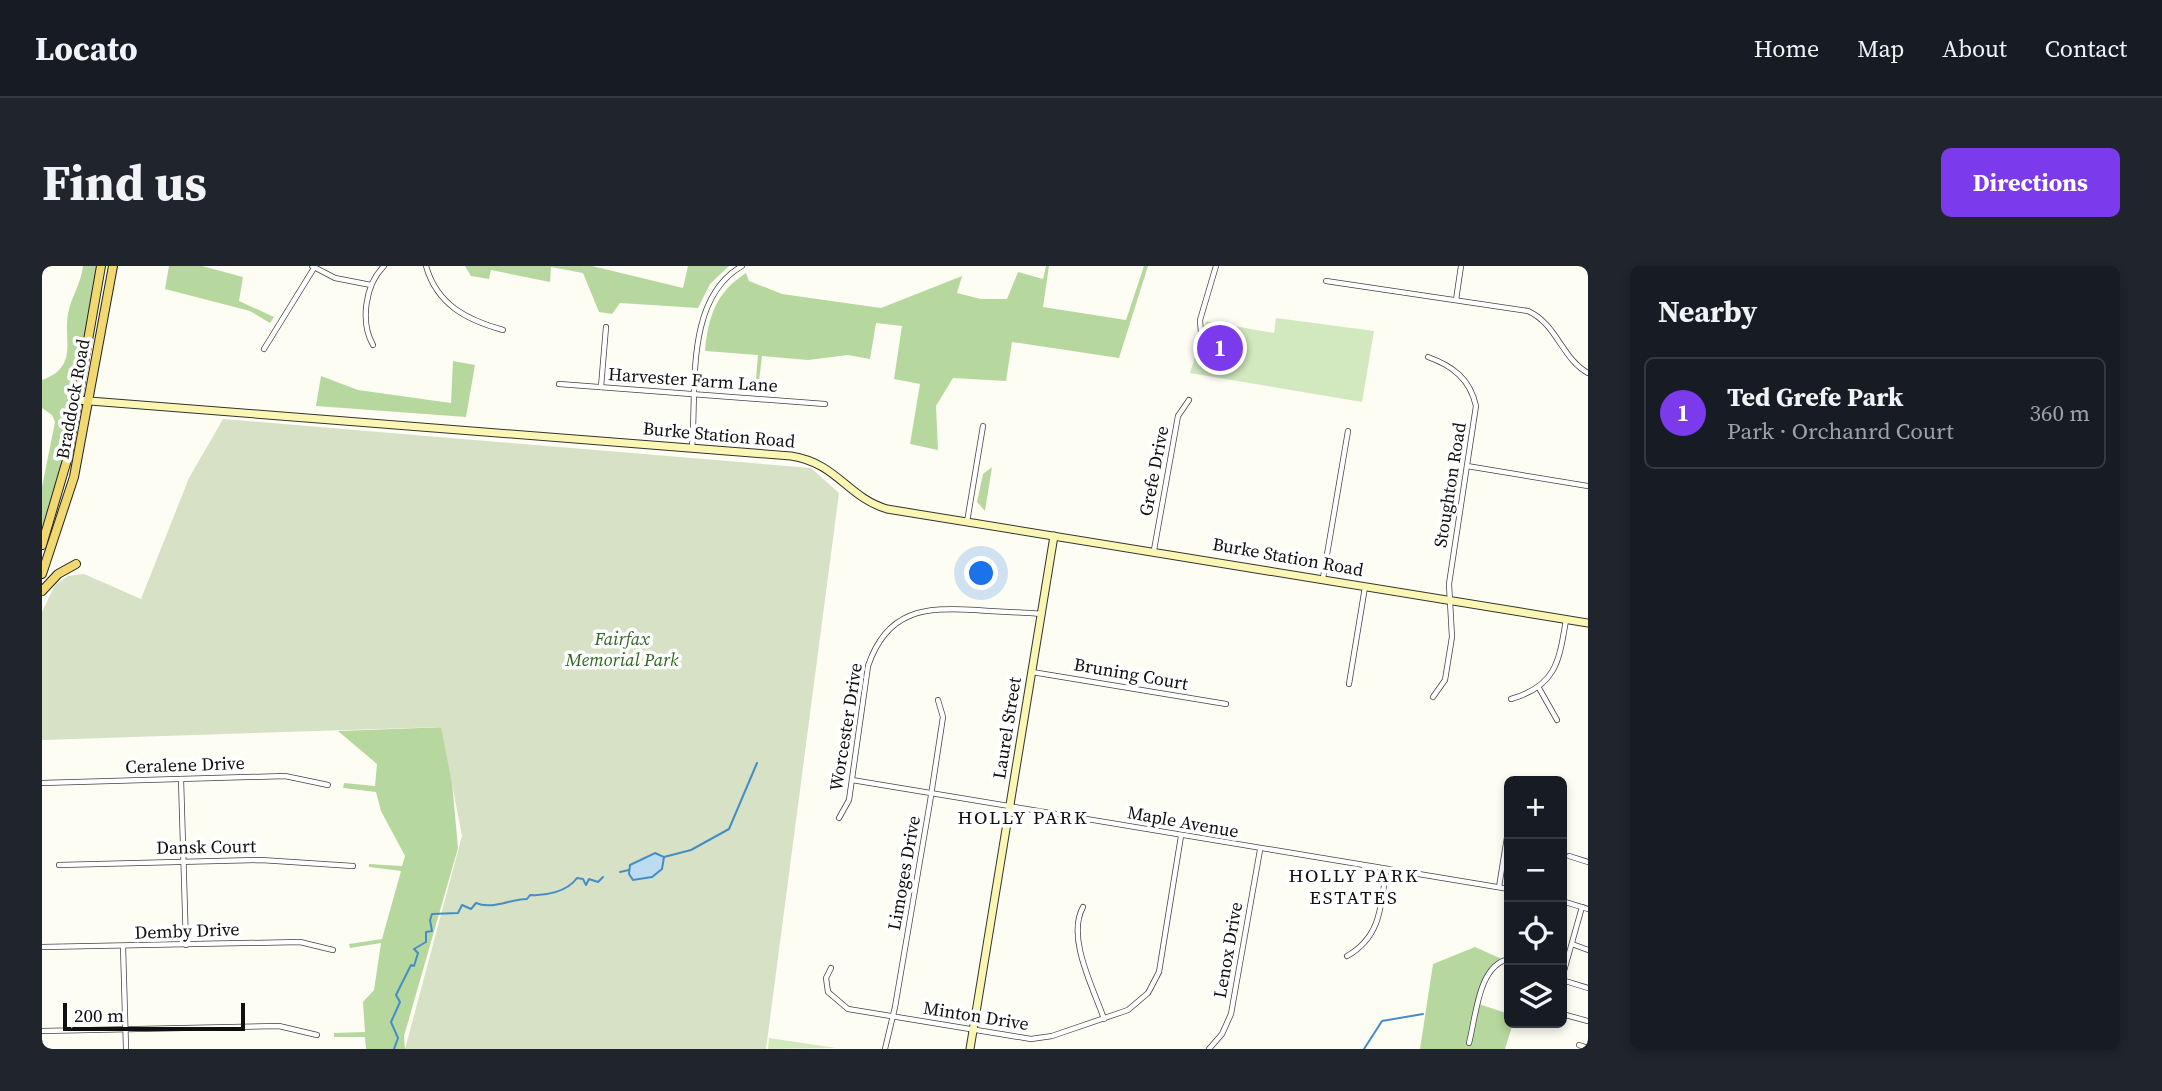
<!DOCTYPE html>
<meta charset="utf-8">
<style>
:root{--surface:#171b24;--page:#20242c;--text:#f1f3f6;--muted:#9ea1a6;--line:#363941;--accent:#7c3aed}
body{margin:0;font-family:"Source Serif 4",serif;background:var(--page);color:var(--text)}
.controls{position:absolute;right:21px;bottom:21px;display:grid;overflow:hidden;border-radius:10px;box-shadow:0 4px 10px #0003}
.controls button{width:63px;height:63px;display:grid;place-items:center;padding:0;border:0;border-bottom:2px solid var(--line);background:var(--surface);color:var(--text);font:35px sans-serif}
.scale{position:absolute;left:21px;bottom:18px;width:182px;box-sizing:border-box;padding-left:7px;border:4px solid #101010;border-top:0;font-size:19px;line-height:24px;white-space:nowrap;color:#101010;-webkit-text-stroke:5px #fff;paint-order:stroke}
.you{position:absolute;left:940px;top:308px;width:24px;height:24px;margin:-18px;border:5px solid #fff;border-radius:50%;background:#1a73e8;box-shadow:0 0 0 10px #1a73e833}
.badge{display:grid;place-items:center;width:46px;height:46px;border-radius:50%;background:var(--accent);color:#fff;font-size:23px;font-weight:700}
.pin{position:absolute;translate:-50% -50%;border:4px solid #fff;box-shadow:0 2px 7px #0006}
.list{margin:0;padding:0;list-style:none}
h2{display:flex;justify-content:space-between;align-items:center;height:91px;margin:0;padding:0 28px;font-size:30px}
h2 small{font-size:23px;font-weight:400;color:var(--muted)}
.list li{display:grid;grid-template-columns:46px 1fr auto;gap:21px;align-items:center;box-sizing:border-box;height:112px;margin:0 14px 14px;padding:0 14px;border:2px solid var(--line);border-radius:10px}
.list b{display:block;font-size:26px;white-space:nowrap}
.list p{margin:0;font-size:23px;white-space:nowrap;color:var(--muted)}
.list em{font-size:23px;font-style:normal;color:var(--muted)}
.icon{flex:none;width:38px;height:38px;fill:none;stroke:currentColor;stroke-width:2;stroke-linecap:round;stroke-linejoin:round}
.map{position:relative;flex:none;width:1546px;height:783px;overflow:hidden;border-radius:10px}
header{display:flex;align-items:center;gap:42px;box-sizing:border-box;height:98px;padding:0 35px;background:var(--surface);border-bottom:2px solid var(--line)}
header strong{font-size:33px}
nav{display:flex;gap:38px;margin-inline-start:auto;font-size:24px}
.intro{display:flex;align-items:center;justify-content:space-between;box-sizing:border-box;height:168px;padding:0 42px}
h1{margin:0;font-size:49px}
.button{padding:18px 32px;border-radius:10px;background:var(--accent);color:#fff;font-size:24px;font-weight:700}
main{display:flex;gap:42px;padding:0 42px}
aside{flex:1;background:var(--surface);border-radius:10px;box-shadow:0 4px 10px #0003}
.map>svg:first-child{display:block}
.green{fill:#d2e8be}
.forest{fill:#b6d89e}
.cemetery{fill:#d6e1c5}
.water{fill:#bbdcf3;stroke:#458dc7;stroke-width:2}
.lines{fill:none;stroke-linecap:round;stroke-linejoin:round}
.stream{stroke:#458dc7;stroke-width:2}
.street-casing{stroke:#434343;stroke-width:6}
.secondary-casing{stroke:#323232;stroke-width:9}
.primary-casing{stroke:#212121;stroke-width:10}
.street{stroke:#fff;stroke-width:4.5}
.secondary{stroke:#fbf6b3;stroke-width:7}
.primary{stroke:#f1d871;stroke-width:8}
.labels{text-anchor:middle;stroke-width:7;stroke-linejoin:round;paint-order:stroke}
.street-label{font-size:18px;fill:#101010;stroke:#fff}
.park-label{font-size:18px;font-style:italic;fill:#2d6623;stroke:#fff}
.neighbourhood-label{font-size:19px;letter-spacing:2px;fill:#101010;stroke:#fff}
</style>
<header>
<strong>Locato</strong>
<nav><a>Home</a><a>Map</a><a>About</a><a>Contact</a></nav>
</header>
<div class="intro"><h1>Find us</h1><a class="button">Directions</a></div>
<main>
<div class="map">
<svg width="1546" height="783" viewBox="0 0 1546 783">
<rect width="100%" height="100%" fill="#fefdf4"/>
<g class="green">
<path d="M1234,52L1332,65L1320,136L1148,107L1164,55L1232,67Z"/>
<path d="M727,772L794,782L726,783Z"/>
</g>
<g class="forest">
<path d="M41,0H57L33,117L28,120L26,146L29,150L19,204L0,266V221L13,156L10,149L0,142V114C37,101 21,74 26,48C29,31 39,18 41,0Z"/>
<path d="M127,0H160L201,11L197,35L232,51L228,57L208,45L123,23Z"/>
<path d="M423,0H550L641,22L646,0H687L668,18L656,42L578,37L570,48L557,46L541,7L509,1L508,16L449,4L447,13L429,10Z"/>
<path d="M1004,0H1007L1001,41L1084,54L1102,0H1106L1077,92L970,76L964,115L911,112L894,140L896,184L868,178L878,118L852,113L860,60L834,57L828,93L806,89L766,94L720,90L716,124H713L716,89L663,85C666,51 674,26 704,7L707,15L740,28L839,42L920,10L915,27L939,33H965L976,6L1001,13Z"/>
<path d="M411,95L433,99L424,151L274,140L279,110L316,124L409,137Z"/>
<path d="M950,201L943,245L935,236L941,208Z"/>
<path d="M405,461L416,582L362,770L363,783H324L323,771H292V767L323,766L321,736L332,724L339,677L308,682L307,678L340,673L359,605L327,601V598L360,600L363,590L339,545L334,526L301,522L302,517L333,520L335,498L296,465Z"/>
<path d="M1433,681L1462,694L1446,709L1437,738L1467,748V757H1471L1463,783H1378L1391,698Z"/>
</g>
<path class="cemetery" d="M181,153L769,202L797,227L724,783H363L420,570L399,461L0,474V346L13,319L26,310L42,308L99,333L147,212Z"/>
<path class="water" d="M613,587L622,591L620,603L610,611L591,614L587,608L588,599Z"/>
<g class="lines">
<g class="stream">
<path d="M622,591L649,584L687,563L715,497"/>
<path d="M578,606L587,604"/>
<path d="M352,783L356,772L349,756L358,736L354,729L369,699L372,700L376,687L372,683L384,676V666L390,665L388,654L390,648L416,647L420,639L429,643L434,637C450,644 468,633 485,633L488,629C503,630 525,626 535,612L541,613L544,619L547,613L556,616L561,611"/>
<path d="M1322,783L1340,755L1381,748"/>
</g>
<defs>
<g id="street">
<path d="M270,0L293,12L329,19"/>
<path d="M384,0C395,39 425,54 461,64"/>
<path d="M1284,15L1486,45C1515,58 1520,93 1546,107"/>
<path d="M1414,34L1419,0"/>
<path d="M1159,67L1158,54L1174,0"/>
<path d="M331,79C318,56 323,19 342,0"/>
<path d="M222,83L272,2"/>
<path d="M1386,91C1411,100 1428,113 1434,140L1407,318L1410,371L1403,414L1391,431"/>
<path d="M517,118L783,138"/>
<path d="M559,121L564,61"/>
<path d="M650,181C655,124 642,33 700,0"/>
<path d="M1425,200L1546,220"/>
<path d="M925,256L941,160"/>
<path d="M1112,284L1136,150L1147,134"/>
<path d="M1281,312L1306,165"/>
<path d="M990,406L1184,438"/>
<path d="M1307,418L1323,321"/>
<path d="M1497,422L1515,454"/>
<path d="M1469,433C1514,420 1517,396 1524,354"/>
<path d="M139,513L144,679"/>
<path d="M810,514L1467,623"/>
<path d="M0,517L243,510L286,519"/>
<path d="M797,552L807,534L826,400C845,344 882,341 934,344C956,346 977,346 999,348"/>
<path d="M1527,590L1546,596"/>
<path d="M17,599L219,594L311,600"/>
<path d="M1457,621L1467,559"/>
<path d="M1520,635L1546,643"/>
<path d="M1041,641C1024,672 1052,723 1062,753"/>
<path d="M1530,678L1546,684"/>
<path d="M81,680L84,783"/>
<path d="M0,681L258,676L291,684"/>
<path d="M1305,690C1339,671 1339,640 1344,604"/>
<path d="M789,702L784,712L786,726L806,743L989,773L1010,770L1086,744L1106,727L1117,706L1139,570"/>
<path d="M1520,712L1540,641"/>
<path d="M1520,714L1546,722"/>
<path d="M1520,748L1546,755"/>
<path d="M0,765L237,760L275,769"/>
<path d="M1427,777C1434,751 1436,699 1467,693"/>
<path d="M1537,779L1546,782"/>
<path d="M843,783L853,741L888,536L901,451L896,434"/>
<path d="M1167,783L1180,768L1189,748L1218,584"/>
</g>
<g id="secondary">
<path d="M35,134L749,190C795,197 805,231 845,243L1546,357"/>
<path d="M928,783L1012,270"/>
</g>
<g id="primary">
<path d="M0,279L25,194L59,0"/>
<path d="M0,308L32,211L71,0"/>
<path d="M0,325L16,308L34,298"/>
</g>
</defs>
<use href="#street" class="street-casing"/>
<use href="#secondary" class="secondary-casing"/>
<use href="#primary" class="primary-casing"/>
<use href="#street" class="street"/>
<use href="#secondary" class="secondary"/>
<use href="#primary" class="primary"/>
</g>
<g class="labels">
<g class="street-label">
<text transform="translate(651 114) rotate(4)" y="6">Harvester Farm Lane</text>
<text transform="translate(31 133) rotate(-80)" y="6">Braddock Road</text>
<text transform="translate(677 169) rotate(5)" y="6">Burke Station Road</text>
<text transform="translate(1112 205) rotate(-79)" y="6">Grefe Drive</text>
<text transform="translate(1408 219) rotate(-81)" y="6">Stoughton Road</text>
<text transform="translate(1246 291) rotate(10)" y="6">Burke Station Road</text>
<text transform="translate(1089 408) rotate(10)" y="6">Bruning Court</text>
<text transform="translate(804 461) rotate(-81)" y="6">Worcester Drive</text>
<text transform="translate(965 462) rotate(-81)" y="6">Laurel Street</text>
<text transform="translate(143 499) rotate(-2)" y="6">Ceralene Drive</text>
<text transform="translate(1141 556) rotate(10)" y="6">Maple Avenue</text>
<text transform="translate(164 581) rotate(-1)" y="6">Dansk Court</text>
<text transform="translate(862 607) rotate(-80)" y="6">Limoges Drive</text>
<text transform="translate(145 665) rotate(-2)" y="6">Demby Drive</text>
<text transform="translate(1186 684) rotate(-80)" y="6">Lenox Drive</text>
<text transform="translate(934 750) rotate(9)" y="6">Minton Drive</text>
</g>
<g class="park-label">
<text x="580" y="379">Fairfax<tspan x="580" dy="21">Memorial Park</tspan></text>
</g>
<g class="neighbourhood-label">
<text x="981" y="558">HOLLY PARK</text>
<text x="1312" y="616">HOLLY PARK<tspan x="1312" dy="22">ESTATES</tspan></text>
</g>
</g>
</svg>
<div class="controls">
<button>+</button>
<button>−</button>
<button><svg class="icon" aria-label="locate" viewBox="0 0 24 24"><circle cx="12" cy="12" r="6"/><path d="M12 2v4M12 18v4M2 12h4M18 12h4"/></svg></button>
<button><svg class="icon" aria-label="layers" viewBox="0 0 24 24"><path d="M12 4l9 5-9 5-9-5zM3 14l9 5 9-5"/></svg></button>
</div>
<div class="scale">200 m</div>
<div class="you"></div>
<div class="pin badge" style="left:1178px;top:82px">1</div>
</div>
<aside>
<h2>Nearby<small></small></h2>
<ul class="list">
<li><span class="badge">1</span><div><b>Ted Grefe Park</b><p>Park · Orchanrd Court</p></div><em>360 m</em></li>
</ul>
</aside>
</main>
